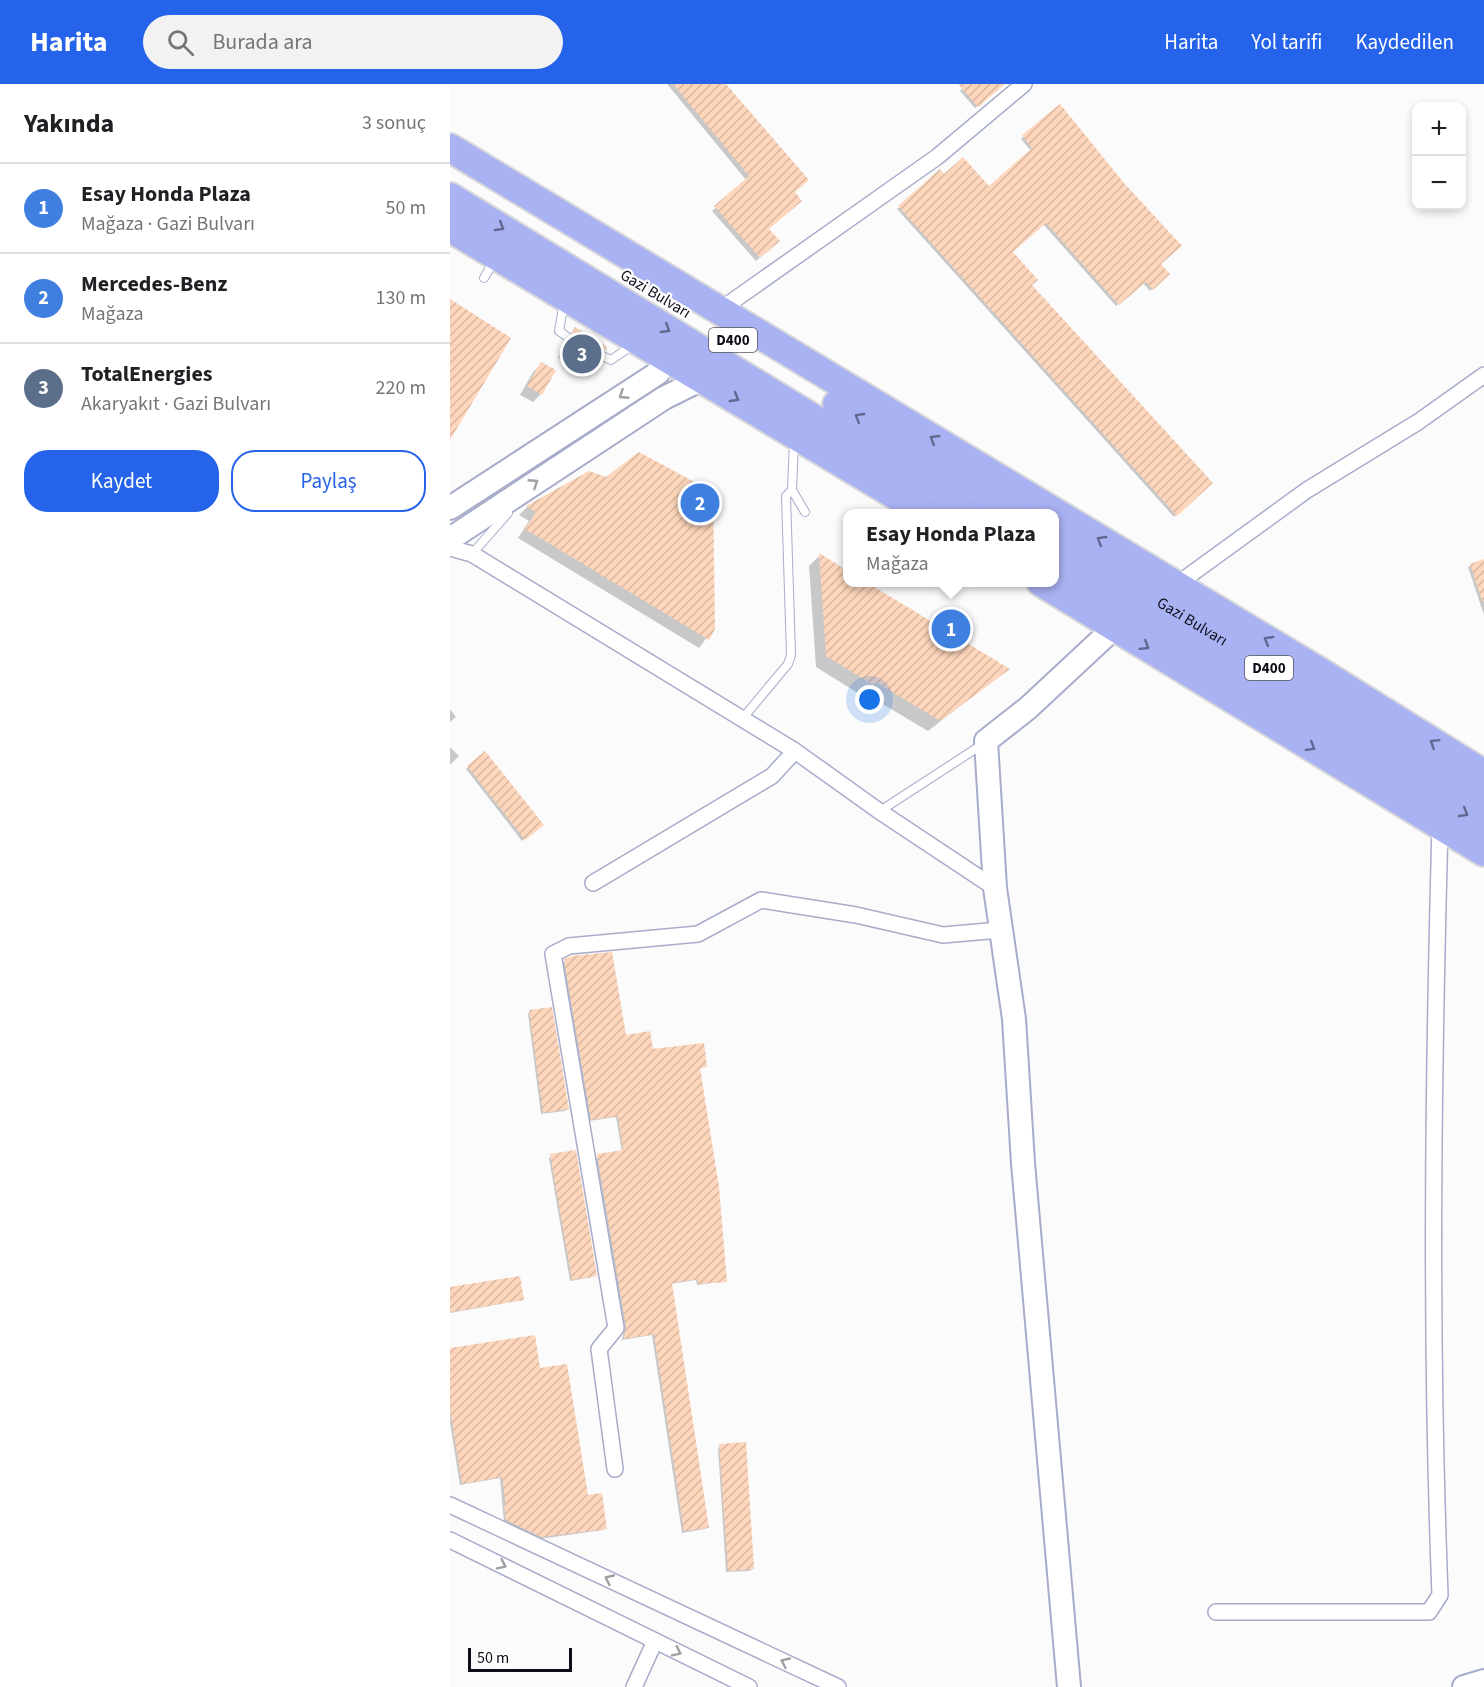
<!DOCTYPE html>
<html lang="tr">
<meta charset="utf-8">
<style>
:root{--surface:#fff;--page:#f2f2f2;--text:#202124;--muted:#757577;--line:#e0e0e0;--accent:#2563eb}
body{margin:0;font-family:"Source Sans 3",sans-serif;background:var(--page);color:var(--text)}
.controls{position:absolute;right:18px;top:18px;display:grid;overflow:hidden;border-radius:12px;box-shadow:0 3px 9px #0003}
.controls button{width:54px;height:54px;display:grid;place-items:center;padding:0;border:0;border-bottom:2px solid var(--line);background:var(--surface);color:var(--text);font:30px sans-serif}
.scale{position:absolute;left:18px;bottom:15px;width:104px;box-sizing:border-box;padding-left:6px;border:3px solid #0d0e19;border-top:0;font-size:16px;line-height:21px;white-space:nowrap;color:#0d0e19;-webkit-text-stroke:4px #fff;paint-order:stroke}
.you{position:absolute;left:420px;top:616px;width:21px;height:21px;margin:-15px;border:4px solid #fff;border-radius:50%;background:#1a73e8;box-shadow:0 0 0 9px #1a73e833}
.badge{display:grid;place-items:center;width:39px;height:39px;border-radius:50%;background:var(--accent);color:#fff;font-size:20px;font-weight:700}
.pin{position:absolute;translate:-50% -50%;border:3px solid #fff;box-shadow:0 2px 6px #0006}
.popup{position:absolute;left:393px;top:425px;width:216px;height:78px;box-sizing:border-box;display:grid;place-content:center;border-radius:12px;background:var(--surface);filter:drop-shadow(0 2px 4px #0005);font-size:20px;white-space:nowrap;color:var(--muted)}
.popup b{font-size:22px;color:var(--text)}
.popup::after{content:'';position:absolute;left:50%;top:100%;margin-left:-12px;border:12px solid transparent;border-top-color:var(--surface)}
.list{margin:0;padding:0;list-style:none}
h2{display:flex;justify-content:space-between;align-items:center;height:78px;margin:0;padding:0 24px;font-size:26px}
h2 small{font-size:20px;font-weight:400;color:var(--muted)}
.list li{display:grid;grid-template-columns:39px 1fr auto;gap:18px;align-items:center;box-sizing:border-box;height:90px;padding:0 24px;border-top:2px solid var(--line)}
.list b{display:block;font-size:22px;white-space:nowrap}
.list p{margin:0;font-size:20px;white-space:nowrap;color:var(--muted)}
.list em{font-size:20px;font-style:normal;color:var(--muted)}
.actions{display:flex;gap:12px;padding:18px 24px}
.actions a{flex:1;padding:14px 0;border:2px solid var(--accent);border-radius:24px;text-align:center;font-size:21px;color:var(--accent)}
.actions .main{background:var(--accent);color:#fff}
.icon{flex:none;width:33px;height:33px;fill:none;stroke:currentColor;stroke-width:2;stroke-linecap:round;stroke-linejoin:round}
.map{position:relative;flex:none;width:1034px;height:1603px;overflow:hidden}
header{display:flex;align-items:center;gap:36px;box-sizing:border-box;height:84px;padding:0 30px;background:var(--accent);color:#fff}
header strong{font-size:28px}
nav{display:flex;gap:33px;margin-inline-start:auto;font-size:21px}
.search{width:420px;height:54px;background:var(--page);display:flex;align-items:center;gap:15px;box-sizing:border-box;padding:0 21px;border-radius:33px;color:var(--muted);font-size:22px}
main{display:flex}
aside{flex:1;background:var(--surface)}
.map>svg:first-child{display:block}
.shadow{fill:#0003}
.building{fill:url(#building-hatch)}
.lines{fill:none;stroke-linecap:round;stroke-linejoin:round}
.lane-casing{stroke:#a7acca;stroke-width:10}
.street-casing{stroke:#a7acca;stroke-width:18}
.secondary-casing{stroke:#a7acca;stroke-width:26}
.highway-casing{stroke:#d8d8da;stroke-width:32}
.lane{stroke:#fff;stroke-width:8}
.street{stroke:#fff;stroke-width:15}
.secondary{stroke:#fff;stroke-width:22}
.highway{stroke:#a9b2f3;stroke-width:28}
.oneway{stroke:#636891}
.oneway2{stroke:#9e9fa3}
.labels{text-anchor:middle;stroke-width:4.5;stroke-linejoin:round;paint-order:stroke}
.shield{fill:#fff;stroke:#56565e;stroke-width:1.5}
.shield-label{font-size:15px;font-weight:bold;fill:#0d0e19}
.street-label{font-size:16px;fill:#0d0e19;stroke:#fff}
</style>
<header>
<strong>Harita</strong>
<div class="search"><svg class="icon" aria-label="search" viewBox="0 0 24 24"><circle cx="10" cy="10" r="6"/><path d="M15 15l6 6"/></svg>Burada ara</div>
<nav><a>Harita</a><a>Yol tarifi</a><a>Kaydedilen</a></nav>
</header>
<main>
<aside>
<h2>Yakında<small>3 sonuç</small></h2>
<ul class="list">
<li><span class="badge" style="background:#3f7fe0">1</span><div><b>Esay Honda Plaza</b><p>Mağaza · Gazi Bulvarı</p></div><em>50 m</em></li>
<li><span class="badge" style="background:#3f7fe0">2</span><div><b>Mercedes-Benz</b><p>Mağaza</p></div><em>130 m</em></li>
<li><span class="badge" style="background:#5c6f8a">3</span><div><b>TotalEnergies</b><p>Akaryakıt · Gazi Bulvarı</p></div><em>220 m</em></li>
</ul>
<div class="actions"><a class="main">Kaydet</a><a>Paylaş</a></div>
</aside>
<div class="map">
<svg width="1034" height="1603" viewBox="0 0 1034 1603">
<defs>
<pattern id="building-hatch" width="6" height="6" patternUnits="userSpaceOnUse" patternTransform="scale(1.5)"><rect width="6" height="6" fill="#fdd6bb"/><path d="M-1 1l2-2M0 6l6-6M5 7l2-2" fill="none" stroke="#d8b6a0"/></pattern>
</defs>
<rect width="100%" height="100%" fill="#fbfbfb"/>
<g class="shadow">
<path d="M217,0H274L343,108L317,145L328,157L306,177L262,127L296,96Z"/>
<path d="M518,0H554L525,24L510,7Z"/>
<path d="M610,22L716,192L700,207L693,199L666,222L593,140L562,168L580,201L761,399L724,433L447,125L490,87L494,92L538,104L581,67L571,55Z"/>
<path d="M123,247L154,266L146,270L147,277L138,291L108,273L114,263L122,259L121,252Z"/>
<path d="M91,280V310L83,318L70,311L83,288Z"/>
<path d="M139,389L263,545L249,564L68,454L79,437L69,431L77,423Z"/>
<path d="M370,471L398,498L558,585L478,647L414,609L411,611L366,583L359,482Z"/>
<path d="M1034,477V531L1018,483Z"/>
<path d="M0,625L6,633L0,638Z"/>
<path d="M0,663L9,672L0,681Z"/>
<path d="M35,669L90,743L72,757L16,685Z"/>
<path d="M115,877L175,953L202,967L255,983L248,985L275,1197L247,1201L246,1196L221,1200L257,1443L255,1445L232,1449L202,1251L172,1256L174,1245L145,1074L172,1068L166,1033L139,1037L112,879Z"/>
<path d="M80,928L118,1025L115,1027L91,1030L78,930Z"/>
<path d="M101,1072L146,1191L143,1193L120,1197L99,1074Z"/>
<path d="M0,1205L72,1216L0,1229Z"/>
<path d="M0,1266L89,1286L136,1413L155,1444L153,1446L89,1455L54,1438L50,1394L10,1401L0,1339Z"/>
<path d="M270,1361L302,1485L300,1487L276,1488L268,1364Z"/>
</g>
<g class="building">
<path d="M223,0H276L359,96L345,108L352,117L319,145L330,157L310,174L264,122L299,92Z"/>
<path d="M508,0H555L528,23Z"/>
<path d="M610,20L674,99L732,162L711,180L720,190L703,206L696,198L669,221L596,139L563,168L588,196L582,201L763,399L727,432L448,122L490,85L494,90L513,73L539,102L582,64L572,51Z"/>
<path d="M0,215L61,254L0,356Z"/>
<path d="M125,243L157,263L155,267L147,269L149,277L141,289L109,270L116,259L124,257L122,249Z"/>
<path d="M91,278L106,286L92,311L77,302Z"/>
<path d="M189,368L263,408L265,545L259,556L75,445L86,428L76,422L139,387L156,393Z"/>
<path d="M369,469L398,487V498H416L560,585L490,637L426,598L423,601L376,572Z"/>
<path d="M1034,475V517H1032L1020,480Z"/>
<path d="M35,667L94,741L75,756L17,682Z"/>
<path d="M162,868L176,951L200,947L203,965L254,959L257,983L250,984L269,1103L277,1198L248,1200V1195L222,1199L259,1444L234,1447L204,1250L174,1255L176,1242L147,1070L173,1066L168,1032L141,1036L114,875L122,872Z"/>
<path d="M102,923L119,1025L93,1029L79,926Z"/>
<path d="M126,1066L147,1192L122,1196L100,1070Z"/>
<path d="M70,1192L74,1216L0,1228V1203Z"/>
<path d="M85,1251L90,1284L117,1280L138,1411L152,1409L157,1445L91,1453L56,1436L54,1422H56L52,1393L12,1400L0,1326V1264Z"/>
<path d="M296,1358L304,1485L278,1487L269,1360Z"/>
</g>
<g class="lines">
<defs>
<g id="lane">
<path d="M34,194L44,177"/>
<path d="M114,218L109,247L119,254"/>
<path d="M152,272L161,276L184,260"/>
<path d="M344,357L342,406L355,428"/>
<path d="M22,470L58,429"/>
<path d="M292,635L338,580L341,571L336,412L342,406"/>
<path d="M430,727L533,660"/>
</g>
<g id="street">
<path d="M270,226L487,73L574,0"/>
<path d="M0,464L22,470L345,667L429,727L545,804"/>
<path d="M722,504L857,406L968,338L1034,291"/>
<path d="M143,799L322,692L345,667"/>
<path d="M165,1385L149,1265L166,1244L103,870L119,862L248,850L311,816L406,831L493,851L550,846"/>
<path d="M0,1421L388,1603"/>
<path d="M0,1456L299,1603"/>
<path d="M766,1528H979L990,1511C980,1255 983,998 990,742"/>
<path d="M184,1603L205,1557"/>
</g>
<g id="secondary">
<path d="M0,424L208,289L218,275"/>
<path d="M0,455L214,314L252,295"/>
<path d="M619,1603L573,1079L564,935L545,804L536,657L578,624L665,543"/>
<path d="M1014,1603L1034,1597"/>
</g>
<g id="highway">
<path d="M0,64L870,588L1034,690"/>
<path d="M0,113L520,430"/>
<path d="M0,144L477,430"/>
<path d="M387,320L567,430"/>
<path id="s1" d="M604,453L1034,713"/>
<path d="M604,481L1034,741"/>
<path d="M591,498L1034,768"/>
</g>
</defs>
<use href="#lane" class="lane-casing"/>
<use href="#street" class="street-casing"/>
<use href="#secondary" class="secondary-casing"/>
<use href="#highway" class="highway-casing"/>
<use href="#lane" class="lane"/>
<use href="#street" class="street"/>
<use href="#secondary" class="secondary"/>
<use href="#highway" class="highway"/>
</g>
<defs><path id="oneway-chevron" d="M-2-3.5L2.5 0L-2 3.5" fill="none" stroke-width="1.6" stroke-linecap="round" stroke-linejoin="round" transform="scale(1.5)"/></defs>
<g class="oneway">
<use href="#oneway-chevron" transform="translate(50 143) rotate(31)"/>
<use href="#oneway-chevron" transform="translate(216 245) rotate(31)"/>
<use href="#oneway-chevron" transform="translate(285 314) rotate(30)"/>
<use href="#oneway-chevron" transform="translate(409 333) rotate(-149)"/>
<use href="#oneway-chevron" transform="translate(484 355) rotate(-149)"/>
<use href="#oneway-chevron" transform="translate(651 456) rotate(-149)"/>
<use href="#oneway-chevron" transform="translate(818 556) rotate(-149)"/>
<use href="#oneway-chevron" transform="translate(695 562) rotate(32)"/>
<use href="#oneway-chevron" transform="translate(984 659) rotate(-148)"/>
<use href="#oneway-chevron" transform="translate(861 663) rotate(31)"/>
<use href="#oneway-chevron" transform="translate(1014 729) rotate(31)"/>
</g>
<g class="oneway2">
<use href="#oneway-chevron" transform="translate(173 311) rotate(147)"/>
<use href="#oneway-chevron" transform="translate(84 399) rotate(-33)"/>
<use href="#oneway-chevron" transform="translate(52 1481) rotate(26)"/>
<use href="#oneway-chevron" transform="translate(159 1495) rotate(-155)"/>
<use href="#oneway-chevron" transform="translate(227 1568) rotate(26)"/>
<use href="#oneway-chevron" transform="translate(335 1578) rotate(-155)"/>
</g>
<g class="labels">
<g class="shield">
<rect x="259" y="244" width="48" height="24" rx="4.5"/>
<rect x="795" y="572" width="48" height="24" rx="4.5"/>
</g>
<g class="shield-label">
<text x="283" y="261">D400</text>
<text x="819" y="589">D400</text>
</g>
<g class="street-label">
<text transform="translate(206 209) rotate(31)" y="6">Gazi Bulvarı</text>
<text dy="6" stroke="none"><textPath href="#s1" startOffset="162">Gazi Bulvarı</textPath></text>
</g>
</g>
</svg>
<div class="controls">
<button>+</button>
<button>−</button>
</div>
<div class="scale">50 m</div>
<div class="you"></div>
<div class="pin badge" style="left:501px;top:545px;background:#3f7fe0">1</div>
<div class="popup"><b>Esay Honda Plaza</b>Mağaza</div>
<div class="pin badge" style="left:250px;top:419px;background:#3f7fe0">2</div>
<div class="pin badge" style="left:132px;top:270px;background:#5c6f8a">3</div>
</div>
</main>
